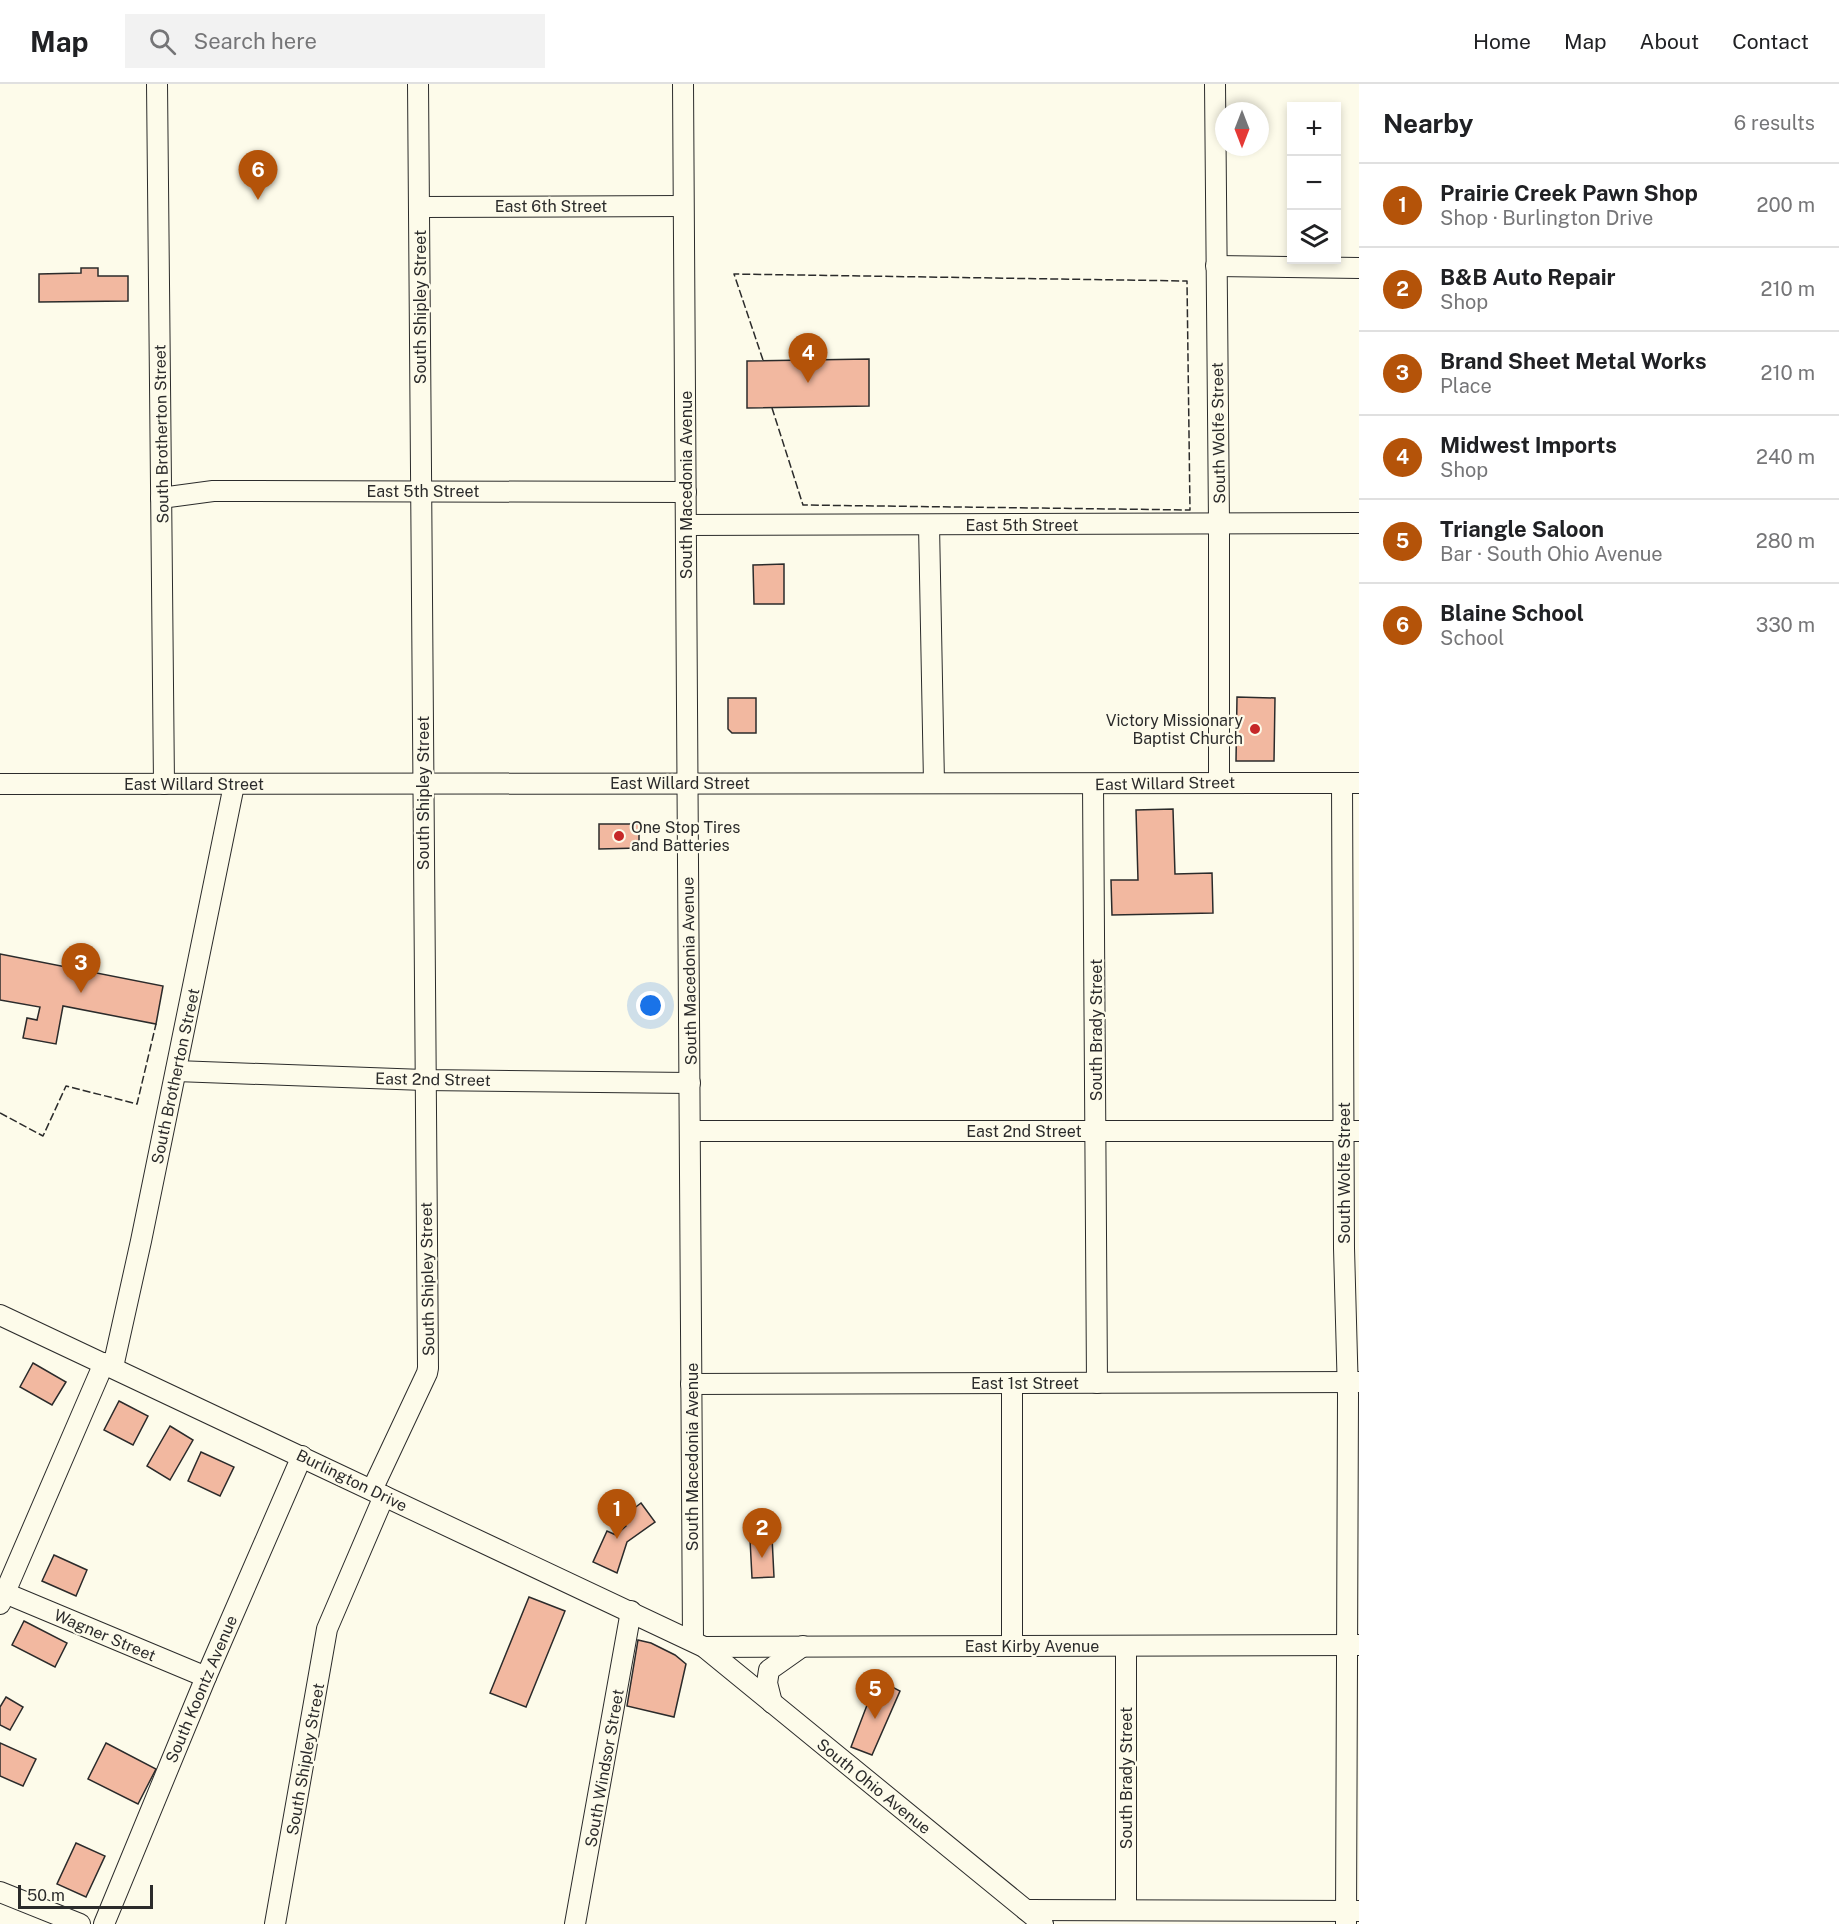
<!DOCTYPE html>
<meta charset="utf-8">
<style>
:root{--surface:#fff;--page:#f2f2f2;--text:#202124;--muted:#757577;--line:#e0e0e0;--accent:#b45309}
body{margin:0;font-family:"Public Sans",sans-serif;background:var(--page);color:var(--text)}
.controls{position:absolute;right:18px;top:18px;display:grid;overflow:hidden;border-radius:0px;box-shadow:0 3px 9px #0003}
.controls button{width:54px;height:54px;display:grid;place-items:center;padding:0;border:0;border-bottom:2px solid var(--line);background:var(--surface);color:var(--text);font:30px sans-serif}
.compass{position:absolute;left:1215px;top:18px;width:54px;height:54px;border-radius:50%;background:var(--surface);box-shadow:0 3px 9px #0003;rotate:180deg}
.scale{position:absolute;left:18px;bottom:15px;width:135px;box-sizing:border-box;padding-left:6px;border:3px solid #2b2b2b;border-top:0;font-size:16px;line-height:21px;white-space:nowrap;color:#2b2b2b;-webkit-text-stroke:4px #fdfbea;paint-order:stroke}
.you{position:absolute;left:651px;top:922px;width:21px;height:21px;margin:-15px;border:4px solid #fff;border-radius:50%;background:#1a73e8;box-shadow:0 0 0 9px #1a73e833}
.badge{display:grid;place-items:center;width:39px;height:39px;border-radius:50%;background:var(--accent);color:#fff;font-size:20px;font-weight:700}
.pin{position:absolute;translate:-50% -50px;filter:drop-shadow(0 2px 3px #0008)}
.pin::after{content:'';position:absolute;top:32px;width:21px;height:18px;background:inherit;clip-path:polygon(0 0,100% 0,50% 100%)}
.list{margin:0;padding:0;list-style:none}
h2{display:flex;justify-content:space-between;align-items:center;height:78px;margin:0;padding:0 24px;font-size:26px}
h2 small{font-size:20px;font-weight:400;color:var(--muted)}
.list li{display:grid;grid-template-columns:39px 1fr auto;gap:18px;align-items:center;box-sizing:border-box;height:84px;padding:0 24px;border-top:2px solid var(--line)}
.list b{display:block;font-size:22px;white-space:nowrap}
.list p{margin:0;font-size:20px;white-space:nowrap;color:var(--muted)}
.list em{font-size:20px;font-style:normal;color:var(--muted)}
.icon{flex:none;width:33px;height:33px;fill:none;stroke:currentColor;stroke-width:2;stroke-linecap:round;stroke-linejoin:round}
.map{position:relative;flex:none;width:1359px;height:1840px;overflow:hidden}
header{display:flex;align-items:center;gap:36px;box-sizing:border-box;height:84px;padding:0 30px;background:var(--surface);border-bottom:2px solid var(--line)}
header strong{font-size:28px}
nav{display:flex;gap:33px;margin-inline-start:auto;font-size:21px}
.search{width:420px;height:54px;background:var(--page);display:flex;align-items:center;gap:15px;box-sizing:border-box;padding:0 21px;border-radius:0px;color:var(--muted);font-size:22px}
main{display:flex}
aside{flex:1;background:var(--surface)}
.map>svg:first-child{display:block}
.building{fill:#f2b8a0;stroke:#2b2b2b;stroke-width:1.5}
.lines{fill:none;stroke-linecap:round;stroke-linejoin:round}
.minor-casing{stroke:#2b2b2b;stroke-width:22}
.minor{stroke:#fdfbea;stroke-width:20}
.fence{stroke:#2b2b2b;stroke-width:1.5;stroke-dasharray:8 3;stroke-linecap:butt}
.poi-dot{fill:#c62828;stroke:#fdfbea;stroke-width:2}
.labels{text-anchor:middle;stroke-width:4.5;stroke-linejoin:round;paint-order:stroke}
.street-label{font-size:16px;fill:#2b2b2b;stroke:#fdfbea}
.poi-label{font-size:16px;fill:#2b2b2b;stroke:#fdfbea;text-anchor:end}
</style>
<header>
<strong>Map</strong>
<div class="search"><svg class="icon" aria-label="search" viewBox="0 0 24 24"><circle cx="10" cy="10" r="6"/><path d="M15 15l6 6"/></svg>Search here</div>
<nav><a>Home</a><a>Map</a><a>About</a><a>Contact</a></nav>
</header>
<main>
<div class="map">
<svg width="1359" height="1840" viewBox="0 0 1359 1840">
<rect width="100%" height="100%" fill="#fdfbea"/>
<g class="building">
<path d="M81,184H98V192H128V217L39,218V190L81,189Z"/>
<path d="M869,275V322L747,324V277Z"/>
<path d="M784,480V520H754L753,481Z"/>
<path d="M1237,613L1275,614L1274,677H1236Z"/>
<path d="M728,614H756V649H732L728,645Z"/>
<path d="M1173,725L1175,790L1212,789L1213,829L1112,831L1111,796H1138L1136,726Z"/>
<path d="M599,740H639V764L599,765Z"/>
<path d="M0,870L163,902L156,940L63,922L56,960L23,954L27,934L37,936L40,923L0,916Z"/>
<path d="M33,1279L66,1298L52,1321L20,1303Z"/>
<path d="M119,1317L148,1332L133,1361L104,1346Z"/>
<path d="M170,1342L193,1356L170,1396L147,1382Z"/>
<path d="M201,1368L234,1383L220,1412L188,1397Z"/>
<path d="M641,1419L655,1438L627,1458L617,1489L593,1478L607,1447L616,1451L626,1442L620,1435Z"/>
<path d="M772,1453L774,1493L752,1494L750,1455Z"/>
<path d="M54,1471L87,1486L76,1512L42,1497Z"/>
<path d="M529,1513L565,1527L526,1623L490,1609Z"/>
<path d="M24,1537L67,1559L55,1583L12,1561Z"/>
<path d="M638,1556L651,1559L675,1571L686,1580L674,1633L627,1622Z"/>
<path d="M877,1595L900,1607L872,1671L851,1663Z"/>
<path d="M6,1613L23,1623L10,1646L0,1641V1623Z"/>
<path d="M0,1659L36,1675L23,1702L0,1692Z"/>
<path d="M106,1659L156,1685L138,1720L88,1695Z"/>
<path d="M76,1759L105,1772L86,1813L57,1800Z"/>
</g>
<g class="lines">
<defs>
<g id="minor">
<path d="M157,0L164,700"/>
<path d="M683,0L693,1557"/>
<path d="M1215,0L1219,439V699"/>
<path d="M419,123L683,122"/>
<path d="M1216,182L1359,184"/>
<path d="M161,414L213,407L686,408"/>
<path d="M686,441L1359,439"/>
<path d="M929,441L934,699"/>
<path d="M1342,699L1344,1164L1348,1311L1346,1840"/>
<path d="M0,700L1359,699"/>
<path d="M1093,700L1097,1299"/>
<path d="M176,987L424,996L690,999"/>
<path d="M690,1047H1359"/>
<path d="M0,1231L704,1563L1043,1840"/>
<path d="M113,1283L141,1157L234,701"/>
<path d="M1012,1299V1562"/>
<path d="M691,1300L1359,1298"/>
<path d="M372,1406L427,1289L428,1284L418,0"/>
<path d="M5,1509L206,1593"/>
<path d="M0,1520L104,1279"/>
<path d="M704,1563L1359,1561"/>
<path d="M772,1619L767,1599L769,1586L803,1562"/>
<path d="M0,1808L80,1840"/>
<path d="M1026,1826L1359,1827"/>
<path d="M1126,1826V1562"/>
<path d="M104,1840L206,1593L302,1372"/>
<path d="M275,1840L327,1545L384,1412"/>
<path d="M575,1840L631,1527"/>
</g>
</defs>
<use href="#minor" class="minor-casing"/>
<use href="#minor" class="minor"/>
<g class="fence">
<path d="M763,276L734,190L1187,197L1190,426L803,421L772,324"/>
<path d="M0,1029L43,1052L66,1002L137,1020L156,940"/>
</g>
</g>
<g class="poi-dot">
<circle cx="1255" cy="645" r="6"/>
<circle cx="619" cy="752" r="6"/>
</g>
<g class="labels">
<g class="street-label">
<text x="551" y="128">East 6th Street</text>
<text transform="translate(420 223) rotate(-90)" y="6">South Shipley Street</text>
<text transform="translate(1218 349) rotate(-91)" y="6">South Wolfe Street</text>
<text transform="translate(161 350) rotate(-91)" y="6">South Brotherton Street</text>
<text transform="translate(686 401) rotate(-90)" y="6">South Macedonia Avenue</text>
<text x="423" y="413">East 5th Street</text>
<text x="1022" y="447">East 5th Street</text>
<text x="680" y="705">East Willard Street</text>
<text transform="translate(1165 699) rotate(-1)" y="6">East Willard Street</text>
<text x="194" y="706">East Willard Street</text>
<text transform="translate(423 709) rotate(-90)" y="6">South Shipley Street</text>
<text transform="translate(689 887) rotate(-91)" y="6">South Macedonia Avenue</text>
<text transform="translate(1096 946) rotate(-90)" y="6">South Brady Street</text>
<text transform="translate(175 992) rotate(-78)" y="6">South Brotherton Street</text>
<text transform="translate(433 995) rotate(1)" y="6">East 2nd Street</text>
<text x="1024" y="1053">East 2nd Street</text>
<text transform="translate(1344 1089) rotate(-90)" y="6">South Wolfe Street</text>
<text transform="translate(427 1195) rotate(-91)" y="6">South Shipley Street</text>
<text x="1025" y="1305">East 1st Street</text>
<text transform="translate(692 1373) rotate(-90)" y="6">South Macedonia Avenue</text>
<text transform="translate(352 1396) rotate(26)" y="6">Burlington Drive</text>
<text transform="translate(105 1551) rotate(23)" y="6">Wagner Street</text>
<text x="1032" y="1568">East Kirby Avenue</text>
<text transform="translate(201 1605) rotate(-67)" y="6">South Koontz Avenue</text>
<text transform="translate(305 1675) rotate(-80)" y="6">South Shipley Street</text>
<text transform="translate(604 1684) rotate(-80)" y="6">South Windsor Street</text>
<text transform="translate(1126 1694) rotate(-90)" y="6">South Brady Street</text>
<text transform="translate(874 1702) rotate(39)" y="6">South Ohio Avenue</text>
</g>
<g class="poi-label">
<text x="1243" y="642">Victory Missionary<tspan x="1243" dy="18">Baptist Church</tspan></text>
<text x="631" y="749" text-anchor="start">One Stop Tires<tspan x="631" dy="18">and Batteries</tspan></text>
</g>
</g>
</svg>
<div class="controls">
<button>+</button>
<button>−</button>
<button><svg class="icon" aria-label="layers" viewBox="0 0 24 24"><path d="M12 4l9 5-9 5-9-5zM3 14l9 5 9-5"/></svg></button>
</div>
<svg class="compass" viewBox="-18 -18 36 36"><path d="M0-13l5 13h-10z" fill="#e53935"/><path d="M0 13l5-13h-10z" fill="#757577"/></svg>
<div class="scale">50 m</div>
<div class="you"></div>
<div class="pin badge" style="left:617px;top:1455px">1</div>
<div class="pin badge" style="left:762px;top:1474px">2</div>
<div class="pin badge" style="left:81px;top:909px">3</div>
<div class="pin badge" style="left:808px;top:299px">4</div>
<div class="pin badge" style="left:875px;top:1635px">5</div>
<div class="pin badge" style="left:258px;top:116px">6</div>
</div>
<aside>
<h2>Nearby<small>6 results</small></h2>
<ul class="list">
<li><span class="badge">1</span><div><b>Prairie Creek Pawn Shop</b><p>Shop · Burlington Drive</p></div><em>200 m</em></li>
<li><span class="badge">2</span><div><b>B&amp;B Auto Repair</b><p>Shop</p></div><em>210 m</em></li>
<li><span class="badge">3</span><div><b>Brand Sheet Metal Works</b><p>Place</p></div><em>210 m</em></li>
<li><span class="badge">4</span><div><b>Midwest Imports</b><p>Shop</p></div><em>240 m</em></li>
<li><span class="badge">5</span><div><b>Triangle Saloon</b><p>Bar · South Ohio Avenue</p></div><em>280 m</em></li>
<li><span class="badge">6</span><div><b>Blaine School</b><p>School</p></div><em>330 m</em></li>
</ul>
</aside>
</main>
